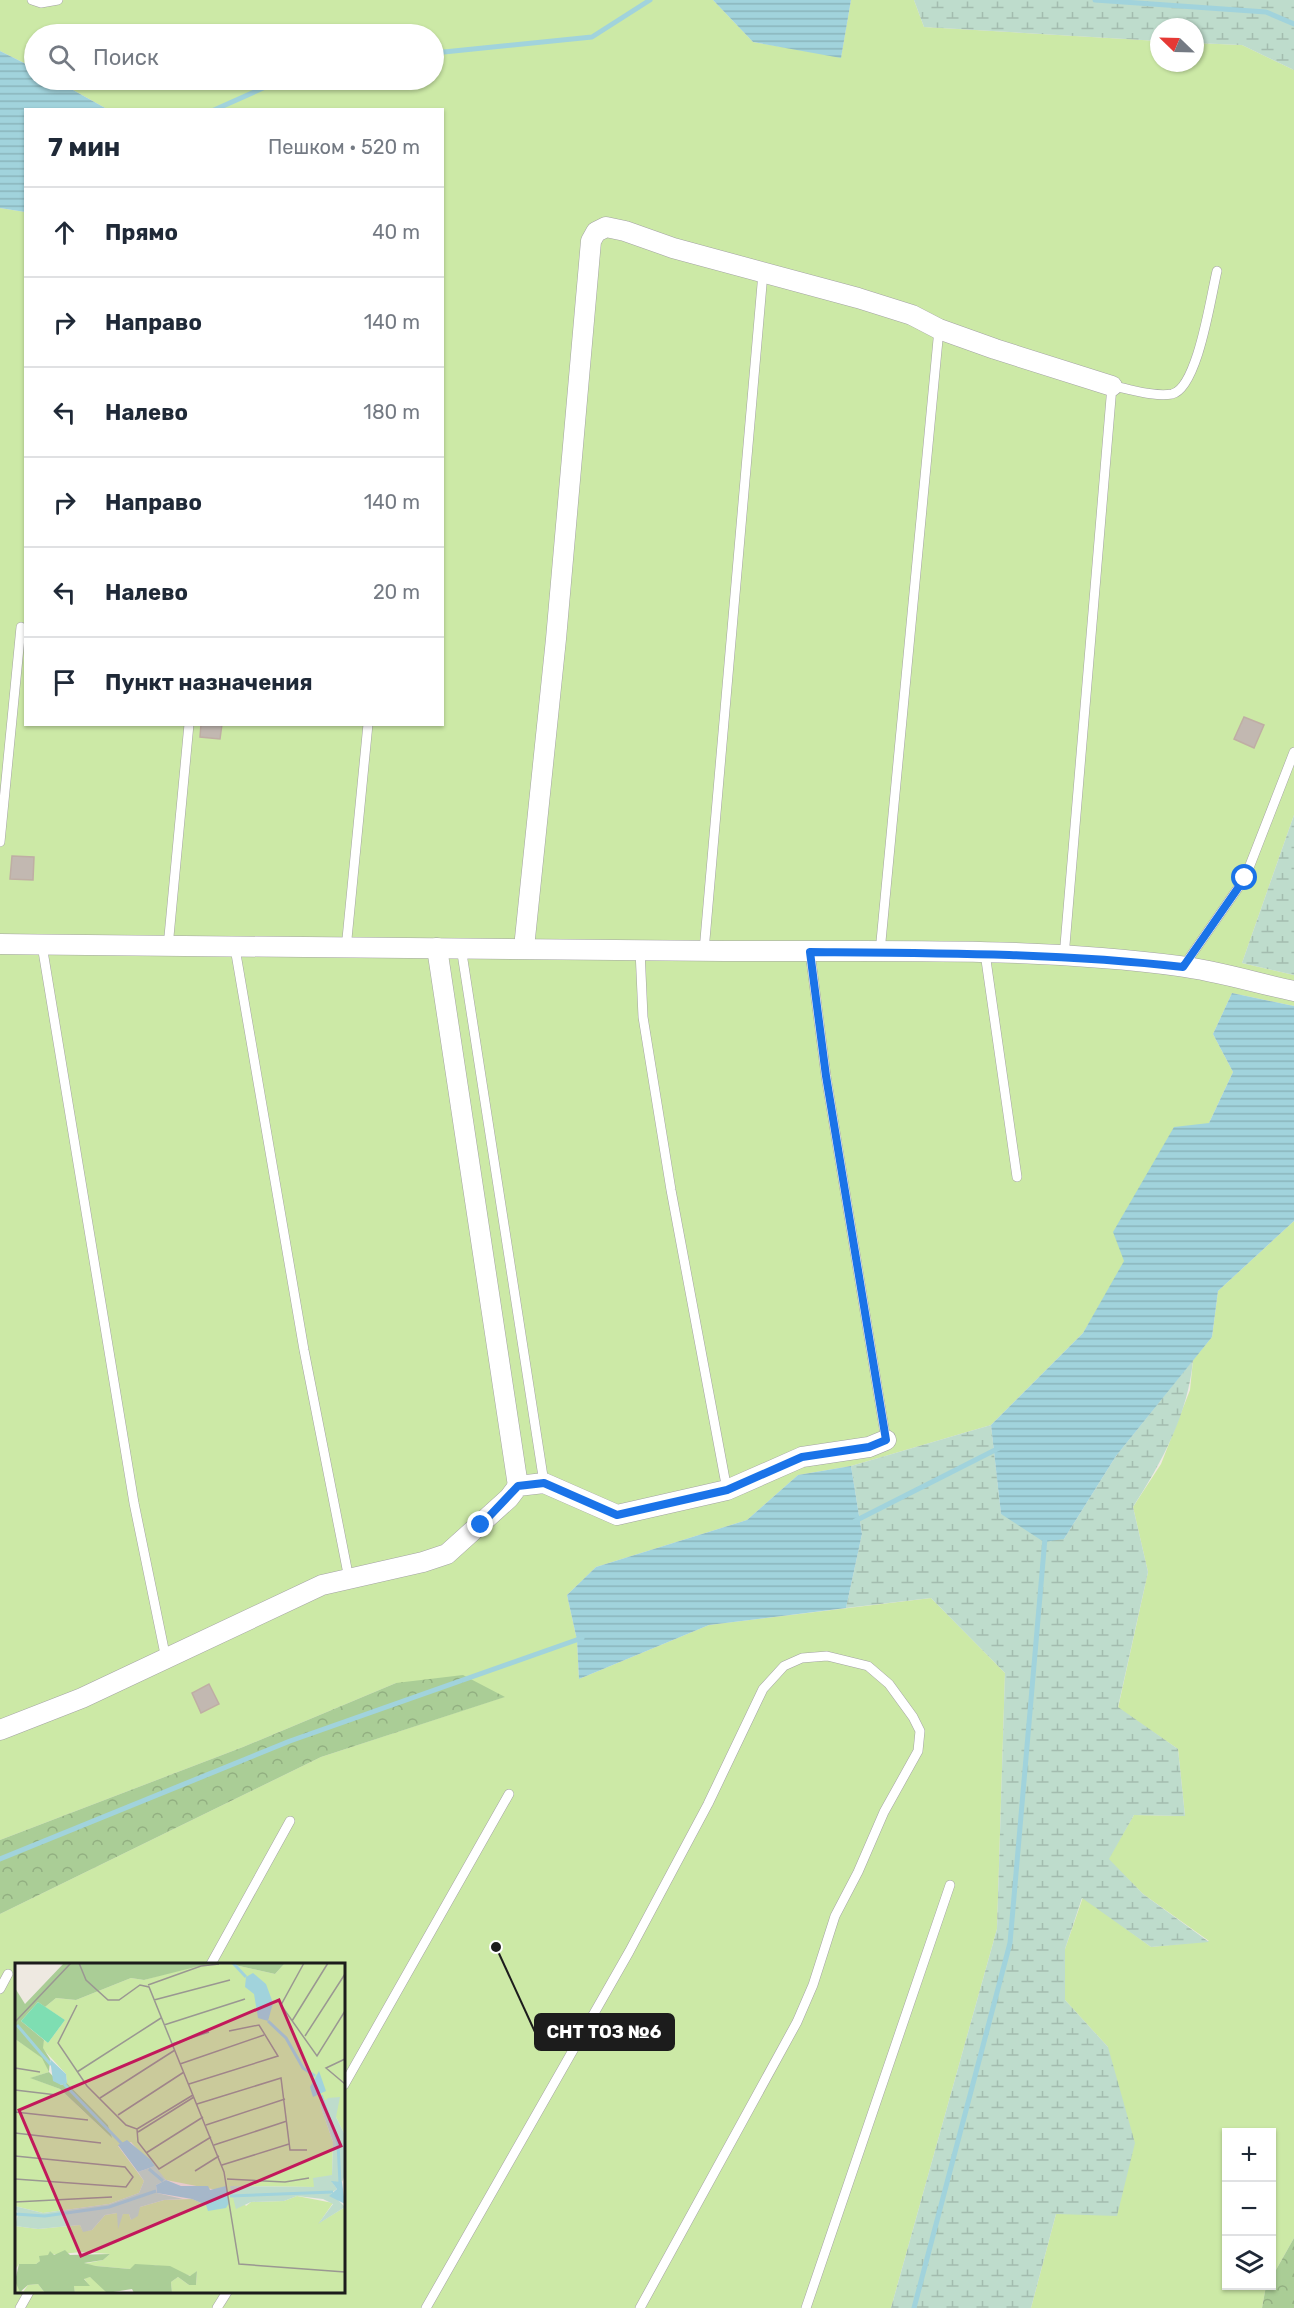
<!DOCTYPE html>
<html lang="ru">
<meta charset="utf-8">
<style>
:root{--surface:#fff;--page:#f6f6f7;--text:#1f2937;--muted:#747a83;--line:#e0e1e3}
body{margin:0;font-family:Rubik,sans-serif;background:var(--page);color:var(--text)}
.controls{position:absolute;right:18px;bottom:18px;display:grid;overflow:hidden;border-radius:0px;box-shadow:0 2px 4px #0004}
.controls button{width:54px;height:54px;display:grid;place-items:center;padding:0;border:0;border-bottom:2px solid var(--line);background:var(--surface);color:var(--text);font:30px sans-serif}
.compass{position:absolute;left:1150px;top:18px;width:54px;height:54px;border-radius:50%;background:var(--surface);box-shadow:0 2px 4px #0004;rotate:293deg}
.stop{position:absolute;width:18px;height:18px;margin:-14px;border:4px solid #1a73e8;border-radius:50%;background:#fff}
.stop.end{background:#1a73e8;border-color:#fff;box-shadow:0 2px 6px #0008}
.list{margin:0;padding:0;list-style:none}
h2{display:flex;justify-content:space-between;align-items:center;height:78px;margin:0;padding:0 24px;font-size:26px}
h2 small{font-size:20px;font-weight:400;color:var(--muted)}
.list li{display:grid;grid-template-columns:39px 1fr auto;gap:18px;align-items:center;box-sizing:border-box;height:90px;padding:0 24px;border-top:2px solid var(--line)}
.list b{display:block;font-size:22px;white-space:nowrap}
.list em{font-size:20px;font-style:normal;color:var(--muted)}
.icon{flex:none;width:33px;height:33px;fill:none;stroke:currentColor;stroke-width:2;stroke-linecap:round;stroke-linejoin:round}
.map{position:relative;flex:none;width:1294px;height:2308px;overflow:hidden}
.search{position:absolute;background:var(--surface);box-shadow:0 2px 4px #0004;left:24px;top:24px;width:420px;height:66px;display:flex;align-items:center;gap:15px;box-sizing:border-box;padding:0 21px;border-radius:33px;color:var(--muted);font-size:22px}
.panel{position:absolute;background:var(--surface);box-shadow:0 2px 4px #0004;left:24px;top:108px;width:420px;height:618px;border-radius:0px}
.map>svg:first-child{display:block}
.grass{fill:#cce9a6;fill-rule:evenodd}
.forest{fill:url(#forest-crowns)}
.wetland{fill:url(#wetland-marsh)}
.water{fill:url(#water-rules)}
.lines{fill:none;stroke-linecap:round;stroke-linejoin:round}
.stream{stroke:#a1d3dc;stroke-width:5}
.building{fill:#c2b8b1;stroke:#bfaea4;stroke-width:1.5}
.lane-casing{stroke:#a3a3a3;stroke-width:10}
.street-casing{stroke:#a3a3a3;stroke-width:21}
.lane{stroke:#fff;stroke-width:9}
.street{stroke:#fff;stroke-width:20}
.route{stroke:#1a73e8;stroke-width:8}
.inset-river{fill:none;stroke:#a1d3dc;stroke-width:3}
.inset-road{fill:none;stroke:#9a9792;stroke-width:1.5}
.view{fill:#c2185b;fill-opacity:0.15;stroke:#c2185b;stroke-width:3}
.inset-edge{fill:none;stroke:#1c1c1c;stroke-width:3}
.leader{fill:none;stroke:#1c1c1c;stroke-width:2}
.callout-dot{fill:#1c1c1c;stroke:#fff;stroke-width:2}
.callout{fill:#1c1c1c;stroke:#1c1c1c;stroke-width:2}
.callout-label{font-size:18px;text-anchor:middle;font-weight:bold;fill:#fff}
</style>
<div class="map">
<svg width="1294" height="2308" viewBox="0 0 1294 2308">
<defs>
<pattern id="forest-crowns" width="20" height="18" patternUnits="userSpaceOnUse" patternTransform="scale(1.5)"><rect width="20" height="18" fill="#aacd96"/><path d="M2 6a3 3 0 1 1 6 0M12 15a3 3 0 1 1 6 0" fill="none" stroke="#92af81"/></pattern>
<pattern id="wetland-marsh" width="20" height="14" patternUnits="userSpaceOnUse" patternTransform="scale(1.5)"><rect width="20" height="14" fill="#bedccc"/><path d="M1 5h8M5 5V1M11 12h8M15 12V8" fill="none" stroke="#a3bcaf"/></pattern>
<pattern id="water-rules" width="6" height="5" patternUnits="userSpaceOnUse" patternTransform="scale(1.5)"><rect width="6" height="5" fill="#a1d3dc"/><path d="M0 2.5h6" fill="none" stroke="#8ab5bc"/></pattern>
</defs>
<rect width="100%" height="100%" fill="#eee9e1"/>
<g class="grass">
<path d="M0,0H713L753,42L841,57L851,0H914L924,27L1159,41V63H1195V43L1242,45L1294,70V815L1242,963L1294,975V1006L1232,993L1213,1034L1233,1072L1209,1123L1083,1333L991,1425L851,1466L798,1475L747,1520L596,1567L567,1595L577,1640L579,1679L709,1625L931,1598L1005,1673L997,1929L891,2308H0V1914L321,1757L504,1697L396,1683L243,1747L0,1840V208L25,212L26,724H442V110L107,109L55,80H434V34H34V68L0,51ZM16,1964H344V2292H16Z"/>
<path d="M1294,1221V2238L1272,2277V2132H1226V2286H1266L1262,2308H1031L1056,2214L1108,2047L1065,2000V1949L1083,1897L1151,1947L1209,1941L1143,1894L1108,1859L1134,1815L1185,1816L1178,1749L1118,1708L1148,1572L1133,1507L1161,1464L1190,1390L1193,1360L1212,1337L1218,1291Z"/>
</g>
<g class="forest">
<path d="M463,1675L505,1697L321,1757L0,1914V1840L243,1747L396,1683Z"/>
<path d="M1294,2238V2308H1262L1266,2286H1272V2277Z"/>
</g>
<g class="wetland">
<path d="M914,0H1294V70L1242,45L1195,43V27H1159V41L924,27Z"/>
<path d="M1294,815V975L1242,963Z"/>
<path d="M1193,1360C1188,1414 1162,1462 1133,1507L1148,1572L1118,1707L1178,1749L1185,1816L1134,1815L1109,1859L1143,1894L1209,1942L1151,1947L1082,1898L1065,1949V2000L1108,2047L1135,2143L1117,2216L1056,2214L1031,2308H891L997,1929L1005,1673L931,1598L846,1608L862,1534L851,1466L991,1425L1001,1514L1064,1539L1116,1456Z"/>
</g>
<g class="water">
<path d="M713,0H851L841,58L753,42Z"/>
<path d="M0,51L34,68V80H55L107,109L26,110L25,212L0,208Z"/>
<path d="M1232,993L1294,1006V1221L1218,1291L1212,1337L1116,1456L1064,1539L1044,1542L1001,1514L991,1425L1083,1333L1124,1261L1113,1232L1174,1127L1209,1123L1233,1072L1213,1034Z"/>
<path d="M851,1466L862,1534L846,1608L709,1625L579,1679L577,1640L567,1595L596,1567L747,1520L798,1475Z"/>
</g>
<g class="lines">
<g class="stream">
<path d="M1095,0L1266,12L1294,24"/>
<path d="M434,53L592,37L650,0"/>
<path d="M214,110L281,80"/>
<path d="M855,1521L999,1448"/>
<path d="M0,1859L290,1741L582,1638"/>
<path d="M914,2308L1010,1943L1045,1538"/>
</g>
</g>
<g class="building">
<path d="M1244,717L1264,725L1254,748L1234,739Z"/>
<path d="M201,724H222L220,739L200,737Z"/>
<path d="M12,856L34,857L33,880L10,879Z"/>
<path d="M209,1684L219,1704L201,1713L192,1693Z"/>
</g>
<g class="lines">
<defs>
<g id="lane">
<path d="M32,0L41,3L58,0"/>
<path d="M0,842L21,627"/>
<path d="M42,945L134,1503L166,1659"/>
<path d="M168,947L189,724"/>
<path d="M461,947L544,1483"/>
<path d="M235,948L304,1350L349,1579"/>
<path d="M346,949L368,724"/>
<path d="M640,950L643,1017L671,1190L727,1490"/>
<path d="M704,951L763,273"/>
<path d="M810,952L826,1076L886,1440"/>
<path d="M880,952L939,329"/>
<path d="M985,953L1017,1177"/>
<path d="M1064,957L1112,386C1131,389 1153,397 1172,394C1198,388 1211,295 1217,271"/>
<path d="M1183,967L1245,878L1294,752"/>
<path d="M211,1964L290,1821"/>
<path d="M0,1989L8,1974"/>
<path d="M344,2085L509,1794"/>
<path d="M20,2308L29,2292"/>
<path d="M217,2308L227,2292"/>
<path d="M426,2308L629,1952L708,1804L763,1689L784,1666L802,1658L827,1656L868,1666L889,1684L913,1717L920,1731L918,1751L884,1812L858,1872L835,1916L813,1985L797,2022L640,2308"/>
<path d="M806,2308L950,1885"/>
</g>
<g id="street">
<path d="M0,944C241,948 482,948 724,951C875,952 1029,946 1179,966C1218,971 1256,983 1294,991"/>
<path d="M437,948L518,1486"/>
<path d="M524,948L556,639L591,241L596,232L606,227L625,231L673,248L858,298L912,315L939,329L995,349L1112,386"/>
<path d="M0,1730L82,1698L322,1585L423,1562L447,1554L509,1498L518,1486L544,1483L617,1515L727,1490L802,1457L869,1447L886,1440"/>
</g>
</defs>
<use href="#lane" class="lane-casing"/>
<use href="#street" class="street-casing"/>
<use href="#lane" class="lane"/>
<use href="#street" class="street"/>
</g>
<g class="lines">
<path class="route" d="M481,1525L518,1486L544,1483L617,1515L727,1490L802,1457L869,1447L886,1440L826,1076L810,952C935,953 1059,953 1183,967L1245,878"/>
</g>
<g transform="translate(15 1963)">
<rect width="330" height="330" fill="#eee9e1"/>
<path d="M189,0H211L260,11L270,0H330V172L321,154L305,142L318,179L317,212L299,224L215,223L231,243L236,239L269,238L282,233L318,240L304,260L330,244V330H157L156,319L163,314L174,322H181L182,308L176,313L140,302L115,306L81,303L68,301L88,297L95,291L67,289L33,292L21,301H4L0,307V263L23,266L65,262L68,268L77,267L90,252L102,250L105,256L108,251H114L116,257L125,244L149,237L177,236L191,242L202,227L151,217L116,179L103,183L129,218L124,230L94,241L28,250L0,243V76L28,95L34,109L16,115L45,126L96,174L93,162L52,120L51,111L27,85L29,77L33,80L50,57L30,44L41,35L61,37L116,15L129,17ZM75,314L83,320L92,330H60L59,323H74L69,315ZM0,318L8,329L13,322L23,321L30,330H0Z" fill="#cce9a6"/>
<path d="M49,0H196L129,17L116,15L61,37L41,35L30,44L23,39L6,58L29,77L28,85L35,96L34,109L46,122L52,120L93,162L97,175L45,126L15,115L34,109L27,95L0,76V25L10,41ZM211,0H270L260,11ZM50,287L55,292L95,291L88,297L69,300L81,303L115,306L120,301L155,303L175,313L182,308L181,322H174L163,314L156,319L157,330H119L117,326L92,330L75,314L69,316L75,323H59L60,330H30L23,321L13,322L5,329L0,318L4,301H21L25,298L24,293L33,292L35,288L39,292Z" fill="#aacd96"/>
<path d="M325,134L321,154L330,172V212L327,219H317L322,226L316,230L330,244L303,261L318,241L308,236L282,233L269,238L236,239L221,246L215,223L299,224L298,215L317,212L318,179L305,142L313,135ZM140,203L151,217L141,222L142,230L168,236L149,237L125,244L123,253L116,257L114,251H108L103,266L102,250L90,252L77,267L68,269L65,262L23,266L0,263L3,251L0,243L28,250L94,241L124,230L129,218L123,209Z" fill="#bedccc"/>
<path d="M23,39L50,57L33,80L6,58Z" fill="#7edeb2"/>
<path d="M238,10L251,21L258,40L253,58L243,55L239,31L230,24L231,14ZM35,96L51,111L52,120L46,122L38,118ZM304,108L311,128L298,134L295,124ZM112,177L136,197L140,203L123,209L103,182ZM151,217L166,223H193L195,227L211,223L214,240L211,245L193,248L191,242L177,236L142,230L141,222ZM316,218L327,219L330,241L314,233L322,226Z" fill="#a1d3dc"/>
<path class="inset-river" d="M218,0L231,14M253,58L271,75L288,105L300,113M2,62L36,102M49,121L108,182M306,132L323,180L325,220M134,206L148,218M215,233L318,229M0,251L30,253L94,244L141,228"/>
<path class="inset-road" d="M64,0L71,17L93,37H104L125,22L134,24L209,209L224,301L330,309M289,0L266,42L302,93L330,48M133,22L186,3L204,1M139,37L215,17M62,42L43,80L72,123L111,162L122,166L123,179L144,206L196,174M277,58L313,0M0,59L56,0M149,62L230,36M290,73L330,11M157,81L194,69M330,96L311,105L330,121M165,101L249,72M0,105L25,109M62,109L146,55M174,121L263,93L244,62L214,68M0,127L42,132M85,135L160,87M182,141L266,115L275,187H292M0,149L73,157M103,152L169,109M191,162L270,136M122,166L178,132M123,169L179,134M0,170L86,180M199,182L272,158M131,190L188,154M0,193L110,204L118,214L111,224L0,216M207,202L274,181M180,208L204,193M212,216L270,219L294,215M0,239L97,234"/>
<path class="view" d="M264,37L326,183L66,293L4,147Z"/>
<rect width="330" height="330" class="inset-edge"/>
</g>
<path class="leader" d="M496 1947L535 2032"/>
<circle class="callout-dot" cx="496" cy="1947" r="6"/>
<rect class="callout" x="535" y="2014" width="139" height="36" rx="6"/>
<g class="callout-label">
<text x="604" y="2038">СНТ ТОЗ №6</text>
</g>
</svg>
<div class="controls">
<button>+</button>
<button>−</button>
<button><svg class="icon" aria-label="layers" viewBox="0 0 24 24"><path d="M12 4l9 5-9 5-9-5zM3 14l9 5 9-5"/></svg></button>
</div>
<svg class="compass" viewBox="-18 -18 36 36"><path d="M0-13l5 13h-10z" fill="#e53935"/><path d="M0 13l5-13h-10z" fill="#747a83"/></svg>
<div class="stop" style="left:1245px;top:878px"></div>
<div class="stop end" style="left:481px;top:1525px"></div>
<div class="search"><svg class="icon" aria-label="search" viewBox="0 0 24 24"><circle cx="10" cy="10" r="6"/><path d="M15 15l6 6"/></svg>Поиск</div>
<section class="panel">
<h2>7 мин<small>Пешком · 520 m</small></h2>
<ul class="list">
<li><svg class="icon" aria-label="ahead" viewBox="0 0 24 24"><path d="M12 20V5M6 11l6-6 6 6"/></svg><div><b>Прямо</b></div><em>40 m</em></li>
<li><svg class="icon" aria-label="right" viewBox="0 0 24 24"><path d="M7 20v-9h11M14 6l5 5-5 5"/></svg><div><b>Направо</b></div><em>140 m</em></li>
<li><svg class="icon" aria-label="left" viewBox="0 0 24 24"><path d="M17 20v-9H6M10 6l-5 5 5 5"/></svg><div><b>Налево</b></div><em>180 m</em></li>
<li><svg class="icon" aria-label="right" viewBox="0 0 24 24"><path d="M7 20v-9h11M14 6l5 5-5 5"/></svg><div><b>Направо</b></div><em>140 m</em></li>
<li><svg class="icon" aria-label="left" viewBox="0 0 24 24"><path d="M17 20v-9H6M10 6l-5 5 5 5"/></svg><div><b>Налево</b></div><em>20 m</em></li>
<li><svg class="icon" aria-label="arrive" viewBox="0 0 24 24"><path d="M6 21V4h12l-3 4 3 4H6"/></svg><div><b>Пункт назначения</b></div></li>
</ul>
</section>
</div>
